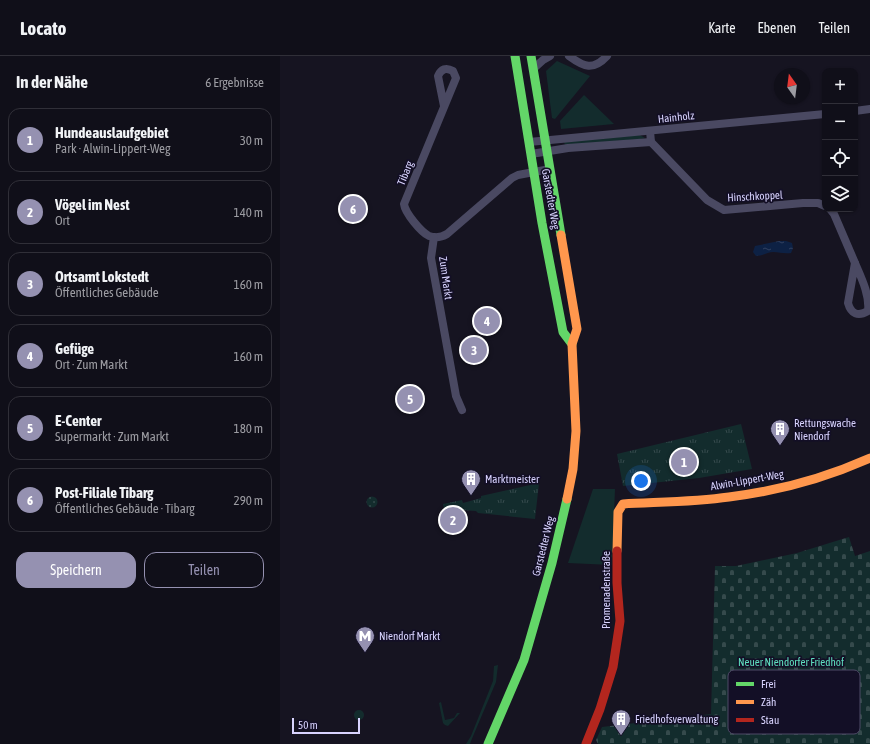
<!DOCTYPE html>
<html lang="de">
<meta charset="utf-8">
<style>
:root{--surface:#100f19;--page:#1e1d26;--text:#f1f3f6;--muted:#9c9ca2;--line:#302f38;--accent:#9591b1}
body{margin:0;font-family:"Asap Condensed",sans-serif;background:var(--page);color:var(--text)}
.controls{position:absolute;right:12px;top:12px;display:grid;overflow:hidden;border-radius:8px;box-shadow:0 1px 3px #0004}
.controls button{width:36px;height:36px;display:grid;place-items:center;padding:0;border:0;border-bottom:1px solid var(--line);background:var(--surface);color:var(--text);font:20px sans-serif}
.compass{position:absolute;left:494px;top:12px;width:36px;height:36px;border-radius:50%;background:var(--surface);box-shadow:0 1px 3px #0004;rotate:346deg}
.scale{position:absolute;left:12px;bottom:10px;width:68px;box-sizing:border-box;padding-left:4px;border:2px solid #d9d4ff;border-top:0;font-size:11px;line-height:14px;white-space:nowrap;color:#d9d4ff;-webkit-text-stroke:3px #130f26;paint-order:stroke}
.you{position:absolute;left:361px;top:425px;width:14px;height:14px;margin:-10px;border:3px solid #fff;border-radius:50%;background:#1a73e8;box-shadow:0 0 0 6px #1a73e833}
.badge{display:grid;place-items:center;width:26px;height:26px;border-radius:50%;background:var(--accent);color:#fff;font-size:13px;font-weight:700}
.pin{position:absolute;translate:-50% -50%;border:2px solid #fff;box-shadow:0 1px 4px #0006}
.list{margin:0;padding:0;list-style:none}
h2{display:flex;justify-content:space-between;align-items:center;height:52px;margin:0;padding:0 16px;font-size:17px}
h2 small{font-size:13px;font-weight:400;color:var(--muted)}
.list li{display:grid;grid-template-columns:26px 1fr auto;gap:12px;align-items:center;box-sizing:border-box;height:64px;margin:0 8px 8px;padding:0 8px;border:1px solid var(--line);border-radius:12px}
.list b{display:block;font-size:15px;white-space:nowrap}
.list p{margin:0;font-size:13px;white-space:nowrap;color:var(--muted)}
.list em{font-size:13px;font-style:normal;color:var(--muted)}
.actions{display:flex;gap:8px;padding:12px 16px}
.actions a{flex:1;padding:9px 0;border:1px solid var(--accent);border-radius:12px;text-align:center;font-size:14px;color:var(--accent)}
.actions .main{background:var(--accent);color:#fff}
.icon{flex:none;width:22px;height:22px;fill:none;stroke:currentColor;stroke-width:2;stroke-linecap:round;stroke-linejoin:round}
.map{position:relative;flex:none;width:590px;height:688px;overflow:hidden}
header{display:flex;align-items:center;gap:24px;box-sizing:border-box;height:56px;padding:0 20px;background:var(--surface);border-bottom:1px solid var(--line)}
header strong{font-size:19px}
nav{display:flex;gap:22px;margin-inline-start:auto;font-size:14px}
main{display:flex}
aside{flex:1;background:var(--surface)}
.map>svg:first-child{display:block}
.grass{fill:#132c2d}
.cemetery{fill:url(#cemetery-stones)}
.park{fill:url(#park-tufts)}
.garden{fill:url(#garden-dots)}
.water{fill:url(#water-ripples)}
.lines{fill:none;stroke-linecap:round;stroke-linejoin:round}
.street{stroke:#4a4962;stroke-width:8}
.fast{stroke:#63d668;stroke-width:9}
.slow{stroke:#ff974d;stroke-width:9}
.jam{stroke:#b3261e;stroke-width:9}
.labels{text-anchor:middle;stroke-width:3.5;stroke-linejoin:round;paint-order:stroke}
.street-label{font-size:11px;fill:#d9d4ff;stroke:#130f26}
.poi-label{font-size:11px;fill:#d9d4ff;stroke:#130f26;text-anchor:start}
.park-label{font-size:11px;fill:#5fe0c0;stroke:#130f26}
.key{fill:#130f26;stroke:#4e4a67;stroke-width:1}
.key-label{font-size:11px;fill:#d9d4ff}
</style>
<header>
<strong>Locato</strong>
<nav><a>Karte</a><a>Ebenen</a><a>Teilen</a></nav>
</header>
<main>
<aside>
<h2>In der Nähe<small>6 Ergebnisse</small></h2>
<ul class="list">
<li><span class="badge">1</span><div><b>Hundeauslaufgebiet</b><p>Park · Alwin-Lippert-Weg</p></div><em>30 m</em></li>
<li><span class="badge">2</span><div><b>Vögel im Nest</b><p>Ort</p></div><em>140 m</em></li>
<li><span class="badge">3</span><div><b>Ortsamt Lokstedt</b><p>Öffentliches Gebäude</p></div><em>160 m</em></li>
<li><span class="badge">4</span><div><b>Gefüge</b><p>Ort · Zum Markt</p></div><em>160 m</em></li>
<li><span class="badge">5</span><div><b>E-Center</b><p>Supermarkt · Zum Markt</p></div><em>180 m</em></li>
<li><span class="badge">6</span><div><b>Post-Filiale Tibarg</b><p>Öffentliches Gebäude · Tibarg</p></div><em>290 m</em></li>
</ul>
<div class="actions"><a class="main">Speichern</a><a>Teilen</a></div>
</aside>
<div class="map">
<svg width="590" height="688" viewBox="0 0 590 688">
<defs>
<pattern id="cemetery-stones" width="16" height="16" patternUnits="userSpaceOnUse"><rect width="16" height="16" fill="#132c2d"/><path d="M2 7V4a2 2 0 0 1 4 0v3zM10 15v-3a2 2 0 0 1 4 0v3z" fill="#354a4c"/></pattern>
<pattern id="park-tufts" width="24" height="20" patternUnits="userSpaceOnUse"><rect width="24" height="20" fill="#132c2d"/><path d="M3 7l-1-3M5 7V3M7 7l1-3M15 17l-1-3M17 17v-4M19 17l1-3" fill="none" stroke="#354a4c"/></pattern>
<pattern id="garden-dots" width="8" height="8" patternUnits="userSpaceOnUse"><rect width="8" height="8" fill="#132c2d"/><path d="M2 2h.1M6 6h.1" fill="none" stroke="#354a4c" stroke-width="1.8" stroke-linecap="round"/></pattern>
<pattern id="water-ripples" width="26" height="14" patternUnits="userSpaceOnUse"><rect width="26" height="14" fill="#0d2144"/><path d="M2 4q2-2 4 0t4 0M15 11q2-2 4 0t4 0" fill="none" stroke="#304060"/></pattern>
</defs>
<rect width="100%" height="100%" fill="#161421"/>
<g class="grass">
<path d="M277,5L310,20L275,63L272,62L266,15Z"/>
<path d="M304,39L334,68L281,73L280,65Z"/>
<path d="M360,79L365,82L360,83L285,89L284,86Z"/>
<path d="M313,433H335L332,509L288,507Z"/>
<path d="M218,609L216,626L191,685L190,688H186L191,680L213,625L214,610Z"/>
<path d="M161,646L165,664L174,662L177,657H180L168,670L165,669L163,667L159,647Z"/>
</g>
<path class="cemetery" d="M569,481L575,500L590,495V688H318L316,684L322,671L431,658L435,510H456L517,497Z"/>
<g class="park">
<path d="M461,368L472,413L419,422L343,430L337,398Z"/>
<path d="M259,427L255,463L198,457L196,455L164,453L163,448L182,444L183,447L201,442V440Z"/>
<circle cx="79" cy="659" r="5"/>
</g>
<circle class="garden" cx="92" cy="446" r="5.5"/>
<path class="water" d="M499,185H506L512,187L513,192L511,197C504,198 500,196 493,196C488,196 482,200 476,200L473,196L475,190Z"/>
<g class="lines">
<g class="street">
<path d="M289,0C304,11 313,15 327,0"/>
<path d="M253,13L263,4L270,0"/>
<path d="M164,50L158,20C161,13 166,11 173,15L176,22L124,148C125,157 141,176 149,180C155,182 162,181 167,178L232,122L238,119L270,113"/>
<path d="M575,55L590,53"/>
<path d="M370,75L371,86L427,144L444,154L523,147H538L545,150"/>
<path d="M249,86L545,58"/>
<path d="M251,98L288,92L371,86"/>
<path d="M550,153L554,158L575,207"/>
<path d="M154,181L151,202L176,340L182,354"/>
<path d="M575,207C581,221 590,239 588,255C578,261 571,258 568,247Z"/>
</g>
<g class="fast">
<path d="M235,0L262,167L283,276L292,288"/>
<path d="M251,0L281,179"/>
<path d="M208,688L244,604L272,507L287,443"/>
</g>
<g class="slow">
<path d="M281,179L297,273L292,288L296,375L293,413L287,443"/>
<path d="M337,495L338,456L343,448C378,446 414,446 449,441C498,435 545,422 590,402"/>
</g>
<path class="jam" d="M306,688L320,653L333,611L340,565L337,527V495"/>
</g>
<defs>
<symbol id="building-pin" viewBox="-11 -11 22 30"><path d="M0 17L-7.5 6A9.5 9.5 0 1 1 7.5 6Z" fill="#9591b1" stroke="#130f26"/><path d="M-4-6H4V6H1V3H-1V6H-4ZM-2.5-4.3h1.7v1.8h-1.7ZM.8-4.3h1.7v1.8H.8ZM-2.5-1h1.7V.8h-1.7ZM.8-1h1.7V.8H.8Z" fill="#fff"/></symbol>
<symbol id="metro-pin" viewBox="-11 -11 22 30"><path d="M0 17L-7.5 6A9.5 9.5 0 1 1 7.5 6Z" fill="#9591b1" stroke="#130f26"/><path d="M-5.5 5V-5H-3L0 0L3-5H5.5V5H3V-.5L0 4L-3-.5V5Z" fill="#fff"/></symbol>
</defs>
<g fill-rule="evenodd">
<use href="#building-pin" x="489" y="362" width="22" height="30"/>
<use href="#building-pin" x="180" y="412" width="22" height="30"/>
<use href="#metro-pin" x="74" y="569" width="22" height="30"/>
<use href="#building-pin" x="330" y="652" width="22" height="30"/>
</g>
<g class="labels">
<g class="street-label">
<text transform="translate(396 61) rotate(-6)" y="4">Hainholz</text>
<text transform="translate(125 117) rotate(-68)" y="4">Tibarg</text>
<text transform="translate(475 140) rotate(-3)" y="4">Hinschkoppel</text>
<text transform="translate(271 143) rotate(80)" y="4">Garstedter Weg</text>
<text transform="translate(166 222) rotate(82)" y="4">Zum Markt</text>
<text transform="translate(467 424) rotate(-10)" y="4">Alwin-Lippert-Weg</text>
<text transform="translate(263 490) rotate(-76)" y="4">Garstedter Weg</text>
<text transform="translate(326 534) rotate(-90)" y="4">Promenadenstraße</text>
</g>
<g class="poi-label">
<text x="514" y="371">Rettungswache<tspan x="514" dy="13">Niendorf</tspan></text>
<text x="205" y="427">Marktmeister</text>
<text x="99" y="584">Niendorf Markt</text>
<text x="355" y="667">Friedhofsverwaltung</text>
</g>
<g class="park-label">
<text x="511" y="610">Neuer Niendorfer Friedhof</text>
</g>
</g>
<rect x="448" y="614" width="132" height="64" rx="6" class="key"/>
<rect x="456" y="626" width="18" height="4" fill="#63d668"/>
<rect x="456" y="644" width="18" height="4" fill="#ff974d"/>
<rect x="456" y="662" width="18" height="4" fill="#b3261e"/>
<g class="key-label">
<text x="481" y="632">Frei</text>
<text x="481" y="650">Zäh</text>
<text x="481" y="668">Stau</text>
</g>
</svg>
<div class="controls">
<button>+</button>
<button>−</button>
<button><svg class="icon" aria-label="locate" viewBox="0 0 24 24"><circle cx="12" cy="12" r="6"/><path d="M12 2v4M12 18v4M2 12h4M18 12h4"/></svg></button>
<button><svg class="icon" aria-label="layers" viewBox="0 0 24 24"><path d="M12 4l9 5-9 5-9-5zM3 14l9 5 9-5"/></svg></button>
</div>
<svg class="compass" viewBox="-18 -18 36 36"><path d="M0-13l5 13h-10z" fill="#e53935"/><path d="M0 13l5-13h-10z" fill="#9c9ca2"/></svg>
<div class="scale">50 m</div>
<div class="you"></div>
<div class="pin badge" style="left:404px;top:406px">1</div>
<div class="pin badge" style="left:173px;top:464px">2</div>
<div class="pin badge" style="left:194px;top:294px">3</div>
<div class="pin badge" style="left:207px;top:265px">4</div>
<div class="pin badge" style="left:130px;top:343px">5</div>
<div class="pin badge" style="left:73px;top:153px">6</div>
</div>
</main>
